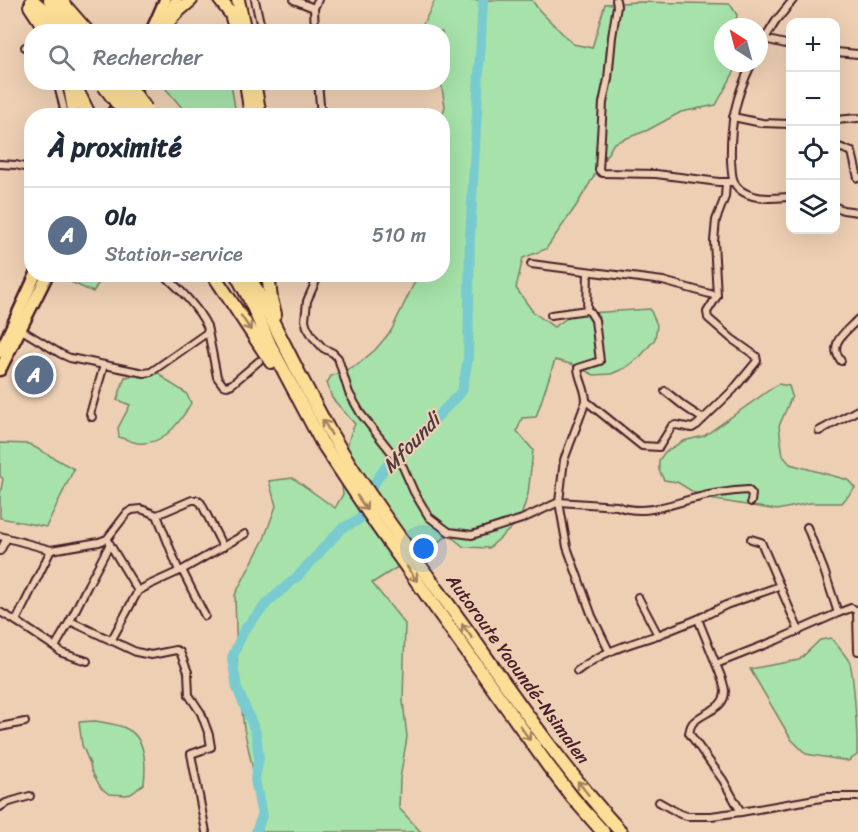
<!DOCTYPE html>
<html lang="fr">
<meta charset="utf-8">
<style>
:root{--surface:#fff;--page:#f2f2f3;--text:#1f2937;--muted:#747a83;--line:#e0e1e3;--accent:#d1495b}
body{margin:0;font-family:Sriracha,sans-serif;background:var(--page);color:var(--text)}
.controls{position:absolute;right:18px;top:18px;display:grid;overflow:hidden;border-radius:12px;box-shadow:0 6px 24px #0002}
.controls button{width:54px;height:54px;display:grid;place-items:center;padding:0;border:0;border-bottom:2px solid var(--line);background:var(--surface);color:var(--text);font:30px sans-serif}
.compass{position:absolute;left:714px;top:18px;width:54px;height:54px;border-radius:50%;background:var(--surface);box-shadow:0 6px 24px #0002;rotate:324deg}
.you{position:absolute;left:424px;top:549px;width:21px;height:21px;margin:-15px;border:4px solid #fff;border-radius:50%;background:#1a73e8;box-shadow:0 0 0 9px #1a73e833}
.badge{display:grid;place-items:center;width:39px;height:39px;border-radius:50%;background:var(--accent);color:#fff;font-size:20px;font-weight:700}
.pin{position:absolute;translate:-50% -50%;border:3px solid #fff;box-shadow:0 2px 6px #0006}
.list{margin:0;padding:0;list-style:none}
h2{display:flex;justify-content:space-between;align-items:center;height:78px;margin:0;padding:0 24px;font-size:26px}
h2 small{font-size:20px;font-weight:400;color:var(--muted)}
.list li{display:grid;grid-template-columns:39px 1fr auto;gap:18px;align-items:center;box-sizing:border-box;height:96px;padding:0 24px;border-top:2px solid var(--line)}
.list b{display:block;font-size:22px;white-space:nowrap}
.list p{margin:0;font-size:20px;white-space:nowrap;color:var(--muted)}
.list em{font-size:20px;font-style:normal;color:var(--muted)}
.icon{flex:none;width:33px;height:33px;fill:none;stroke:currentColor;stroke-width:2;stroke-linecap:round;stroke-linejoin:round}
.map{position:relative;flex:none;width:858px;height:832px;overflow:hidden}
.search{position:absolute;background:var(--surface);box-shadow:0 6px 24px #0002;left:24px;top:24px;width:426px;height:66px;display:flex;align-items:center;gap:15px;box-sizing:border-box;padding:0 21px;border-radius:24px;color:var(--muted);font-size:22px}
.panel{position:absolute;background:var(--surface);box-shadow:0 6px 24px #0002;left:24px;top:108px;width:426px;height:174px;border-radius:24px}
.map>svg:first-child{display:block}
.green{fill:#a6e2a9;stroke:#78806a;stroke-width:1.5}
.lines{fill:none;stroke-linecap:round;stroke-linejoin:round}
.river{stroke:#79cbd0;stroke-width:10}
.minor-casing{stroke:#4a1f2b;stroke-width:10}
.trunk-casing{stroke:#4a1f2b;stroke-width:15}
.motorway-casing{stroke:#4a1f2b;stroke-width:16}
.minor{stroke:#edcfb3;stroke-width:6}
.trunk{stroke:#fdde96;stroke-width:10}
.motorway{stroke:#fdde96;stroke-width:12}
.motorway-bridge-casing{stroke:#4a1f2b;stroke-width:16;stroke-linecap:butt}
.motorway-bridge{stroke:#fdde96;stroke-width:12}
.oneway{stroke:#a47e60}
.labels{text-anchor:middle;stroke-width:4.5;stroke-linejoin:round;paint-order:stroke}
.street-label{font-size:18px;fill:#4a1f2b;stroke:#edcfb3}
.water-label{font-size:20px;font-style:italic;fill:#513944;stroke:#edcfb3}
</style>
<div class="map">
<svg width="858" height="832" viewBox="0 0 858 832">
<rect width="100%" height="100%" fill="#edcfb3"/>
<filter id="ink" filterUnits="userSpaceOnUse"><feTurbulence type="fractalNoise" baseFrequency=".0167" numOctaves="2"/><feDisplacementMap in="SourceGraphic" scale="12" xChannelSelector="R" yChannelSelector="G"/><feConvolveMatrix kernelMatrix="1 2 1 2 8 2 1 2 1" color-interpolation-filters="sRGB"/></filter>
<g filter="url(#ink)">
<g class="green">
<path d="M435,0H532L539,10L573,44L592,48L605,4L637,2L730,4L737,15L735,27H723V63H739L716,105L681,112L648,130L614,143L576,206L546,249L523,258L516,288L533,312L554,327L573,314L650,309L657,325L655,339L640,357L625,368L611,374L594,375L574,365L555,360L536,417L522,418L517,431L533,450L528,494L520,520L489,548L464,547L449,535L372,583L405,624L403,701L407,737L400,779L399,808L421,832H262L258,793L244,729L237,664L235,595L264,539L276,506L269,481L293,478L335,508L343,494C340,478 345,479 346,466C348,448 346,441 355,424L332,398L327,383L331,376L357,365L375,350L391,331L418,275L442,274V118L445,106L441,83L442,82V32L420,31Z"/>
<path d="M161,83H231L236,115H188Z"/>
<path d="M58,274H101V275L99,282L93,292L57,276Z"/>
<path d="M152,367L170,383L186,393L191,403C180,423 163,446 138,443C132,442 125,439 119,437L118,428L130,405L117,400L125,377L134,376Z"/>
<path d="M778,384L789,386L792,396L779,426L783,456L790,464L848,480L855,488L842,503H810L777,510L703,498L677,482L664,480L659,470V460L665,452L683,441L704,436Z"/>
<path d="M0,443L29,444L74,469L46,527L0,518V495L3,479L0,476Z"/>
<path d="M831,638C837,645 844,653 849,661C854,670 858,744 857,755L848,761L806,754L791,739L750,669L799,660L820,640Z"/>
<path d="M95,721C105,723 118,724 127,729C146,738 146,766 144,784L131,794L126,795L109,794L101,788L91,770L90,764L82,745L79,722Z"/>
</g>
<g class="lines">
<path class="river" d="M256,832L262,816L255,779L259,758L256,733L237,688L232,658L244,630L268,602L298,576L342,528L357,521L362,516L373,485L389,462L413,442L462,391L468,359L470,238L483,0"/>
<defs>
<g id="minor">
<path d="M255,0L262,32"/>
<path d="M294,0L314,8"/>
<path d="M616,0L617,6L612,37L608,79L603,103L599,170L602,173L656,174L719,182H734"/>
<path d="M315,32L314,8L318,0"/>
<path d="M764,39L790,45"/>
<path d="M25,47L32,49"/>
<path d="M759,48L776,21L793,0"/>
<path d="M836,52L858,54"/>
<path d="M752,63C735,98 730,123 731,161C732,170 731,181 738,188C752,201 773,198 790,197"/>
<path d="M57,82L63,105L65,116"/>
<path d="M318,82L321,116"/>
<path d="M733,117L762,123L790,124"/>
<path d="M836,120L858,118"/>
<path d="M836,147H839L852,152L858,178"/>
<path d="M0,164L16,165L32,169"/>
<path d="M836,207L843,210L858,212"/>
<path d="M531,264L663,281L717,296"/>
<path d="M163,274C180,289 197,306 207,326L217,377L223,385L227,386L232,384L259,361"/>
<path d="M319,274L307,301L305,320L307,327L313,337L323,348L333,353L338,358L349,393L361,414L403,467L414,492L429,517L449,532L472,535L522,519L559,502L567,547L592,616L609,651"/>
<path d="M587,310L588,272"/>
<path d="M551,315L587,310L590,312L595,320L600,361L578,368C579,380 586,389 586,401L564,460L559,502L617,506C646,517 672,503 700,497C716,493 732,491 748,490L752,494L751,502"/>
<path d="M20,329L61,354L70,358L144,373L151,372L208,332"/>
<path d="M841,361C827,343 846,332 858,319"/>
<path d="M665,391L685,407L703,419"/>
<path d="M586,401L642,446L659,447L672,426L676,425L692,428L697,425L733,390L757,361L756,356L732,339L708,318L707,312L717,296L714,241L716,220L725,197L726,182"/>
<path d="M92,417L90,414L104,365"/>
<path d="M819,431L858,410"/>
<path d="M157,515L179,571"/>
<path d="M0,536L51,550L99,542L107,539L127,513L132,510L141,509L157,515L192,500H197L201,503L223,547"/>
<path d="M751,539L761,542L799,631"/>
<path d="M109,543L138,591"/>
<path d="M0,551L7,538"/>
<path d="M182,570L205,616"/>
<path d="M638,597L658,635L698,619L716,664L777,640L838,613L824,570L807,527"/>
<path d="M0,612L16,621L55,647L70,621L136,652L151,655L176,650L180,652L188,672L189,695L201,713L209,735L211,747L191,754L206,832"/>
<path d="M838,613L851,608L856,610L857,614L858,651"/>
<path d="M698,619L726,605L780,586"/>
<path d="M16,621L51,550"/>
<path d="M70,621L88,585L110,544"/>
<path d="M111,641L138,591L149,585L182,570L245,534"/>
<path d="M55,647L62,653L87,661"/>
<path d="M716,664C719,672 724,682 725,691C725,711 700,712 692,724C690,727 690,730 689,733L723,780L741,812"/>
<path d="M577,671C601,652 629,644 658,635"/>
<path d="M0,727L25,722"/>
<path d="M659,802L680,814L687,816H711L741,812L827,797H858"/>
<path d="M0,807L6,803L30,796"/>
</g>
<g id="trunk">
<path d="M166,20L176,0"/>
<path d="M151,32L165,0"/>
<path d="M131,99L138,82"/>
<path d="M111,116L121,99"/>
<path d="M0,352L36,274"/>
<path d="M0,370L48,274"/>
</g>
<g id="motorway">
<path d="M32,0L48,14L62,32"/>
<path d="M50,0L76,32"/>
<path d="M60,0L88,32"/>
<path d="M220,0L231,14L236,32"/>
<path d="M238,0L245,32"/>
<path d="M30,6L47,32"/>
<path d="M162,29L176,13L191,0"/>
<path d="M69,82L75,116"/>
<path d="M73,82L90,116"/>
<path d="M246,82L251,116"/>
<path d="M254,82L260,116"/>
<path d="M213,274L271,362"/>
<path d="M236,274L249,298L270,345L321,441L378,527L549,767L573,798L603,832"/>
<path d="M248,274C276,326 301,380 330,432C371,501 420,565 467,630C516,699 564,770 621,832"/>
<path d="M268,274L271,299L275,314"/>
</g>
</defs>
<use href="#minor" class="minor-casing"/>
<use href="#trunk" class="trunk-casing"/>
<use href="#motorway" class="motorway-casing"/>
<use href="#minor" class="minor"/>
<use href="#trunk" class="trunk"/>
<use href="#motorway" class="motorway"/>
<defs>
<g id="motorway-bridge">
<path d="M115,82L140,116"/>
<path d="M126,82L146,109"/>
<path d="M104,86L127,116"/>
</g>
</defs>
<use href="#motorway-bridge" class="motorway-bridge-casing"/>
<use href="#motorway-bridge" class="motorway-bridge"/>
</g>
<defs><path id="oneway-shaft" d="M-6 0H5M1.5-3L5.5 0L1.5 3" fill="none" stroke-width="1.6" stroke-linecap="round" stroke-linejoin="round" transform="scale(1.5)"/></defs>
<g class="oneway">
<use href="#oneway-shaft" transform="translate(246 323) rotate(56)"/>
<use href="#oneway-shaft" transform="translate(327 427) rotate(-120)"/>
<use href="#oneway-shaft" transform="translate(362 503) rotate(56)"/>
<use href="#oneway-shaft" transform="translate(412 574) rotate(55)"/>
<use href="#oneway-shaft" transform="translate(467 631) rotate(-126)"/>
<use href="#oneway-shaft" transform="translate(525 733) rotate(55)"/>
<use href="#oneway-shaft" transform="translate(583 788) rotate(-128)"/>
</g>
</g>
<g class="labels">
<g class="street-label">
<text transform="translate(518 669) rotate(54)" y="6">Autoroute Yaoundé-Nsimalen</text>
</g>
<g class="water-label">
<text transform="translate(411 443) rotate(-46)" y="7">Mfoundi</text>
</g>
</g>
</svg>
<div class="controls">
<button>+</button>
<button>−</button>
<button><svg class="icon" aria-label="locate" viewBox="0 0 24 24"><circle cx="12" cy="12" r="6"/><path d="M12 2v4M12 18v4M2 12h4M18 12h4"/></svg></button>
<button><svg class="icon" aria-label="layers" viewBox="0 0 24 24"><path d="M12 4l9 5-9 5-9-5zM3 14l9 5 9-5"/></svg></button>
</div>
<svg class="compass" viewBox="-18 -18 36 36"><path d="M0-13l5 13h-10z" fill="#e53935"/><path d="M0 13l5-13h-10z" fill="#747a83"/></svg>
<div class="you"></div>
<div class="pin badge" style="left:34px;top:375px;background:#5c6f8a">A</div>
<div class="search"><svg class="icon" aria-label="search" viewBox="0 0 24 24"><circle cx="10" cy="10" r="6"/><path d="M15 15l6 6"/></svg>Rechercher</div>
<section class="panel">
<h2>À proximité<small></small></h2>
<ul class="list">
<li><span class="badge" style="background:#5c6f8a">A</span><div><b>Ola</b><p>Station-service</p></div><em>510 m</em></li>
</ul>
</section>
</div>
